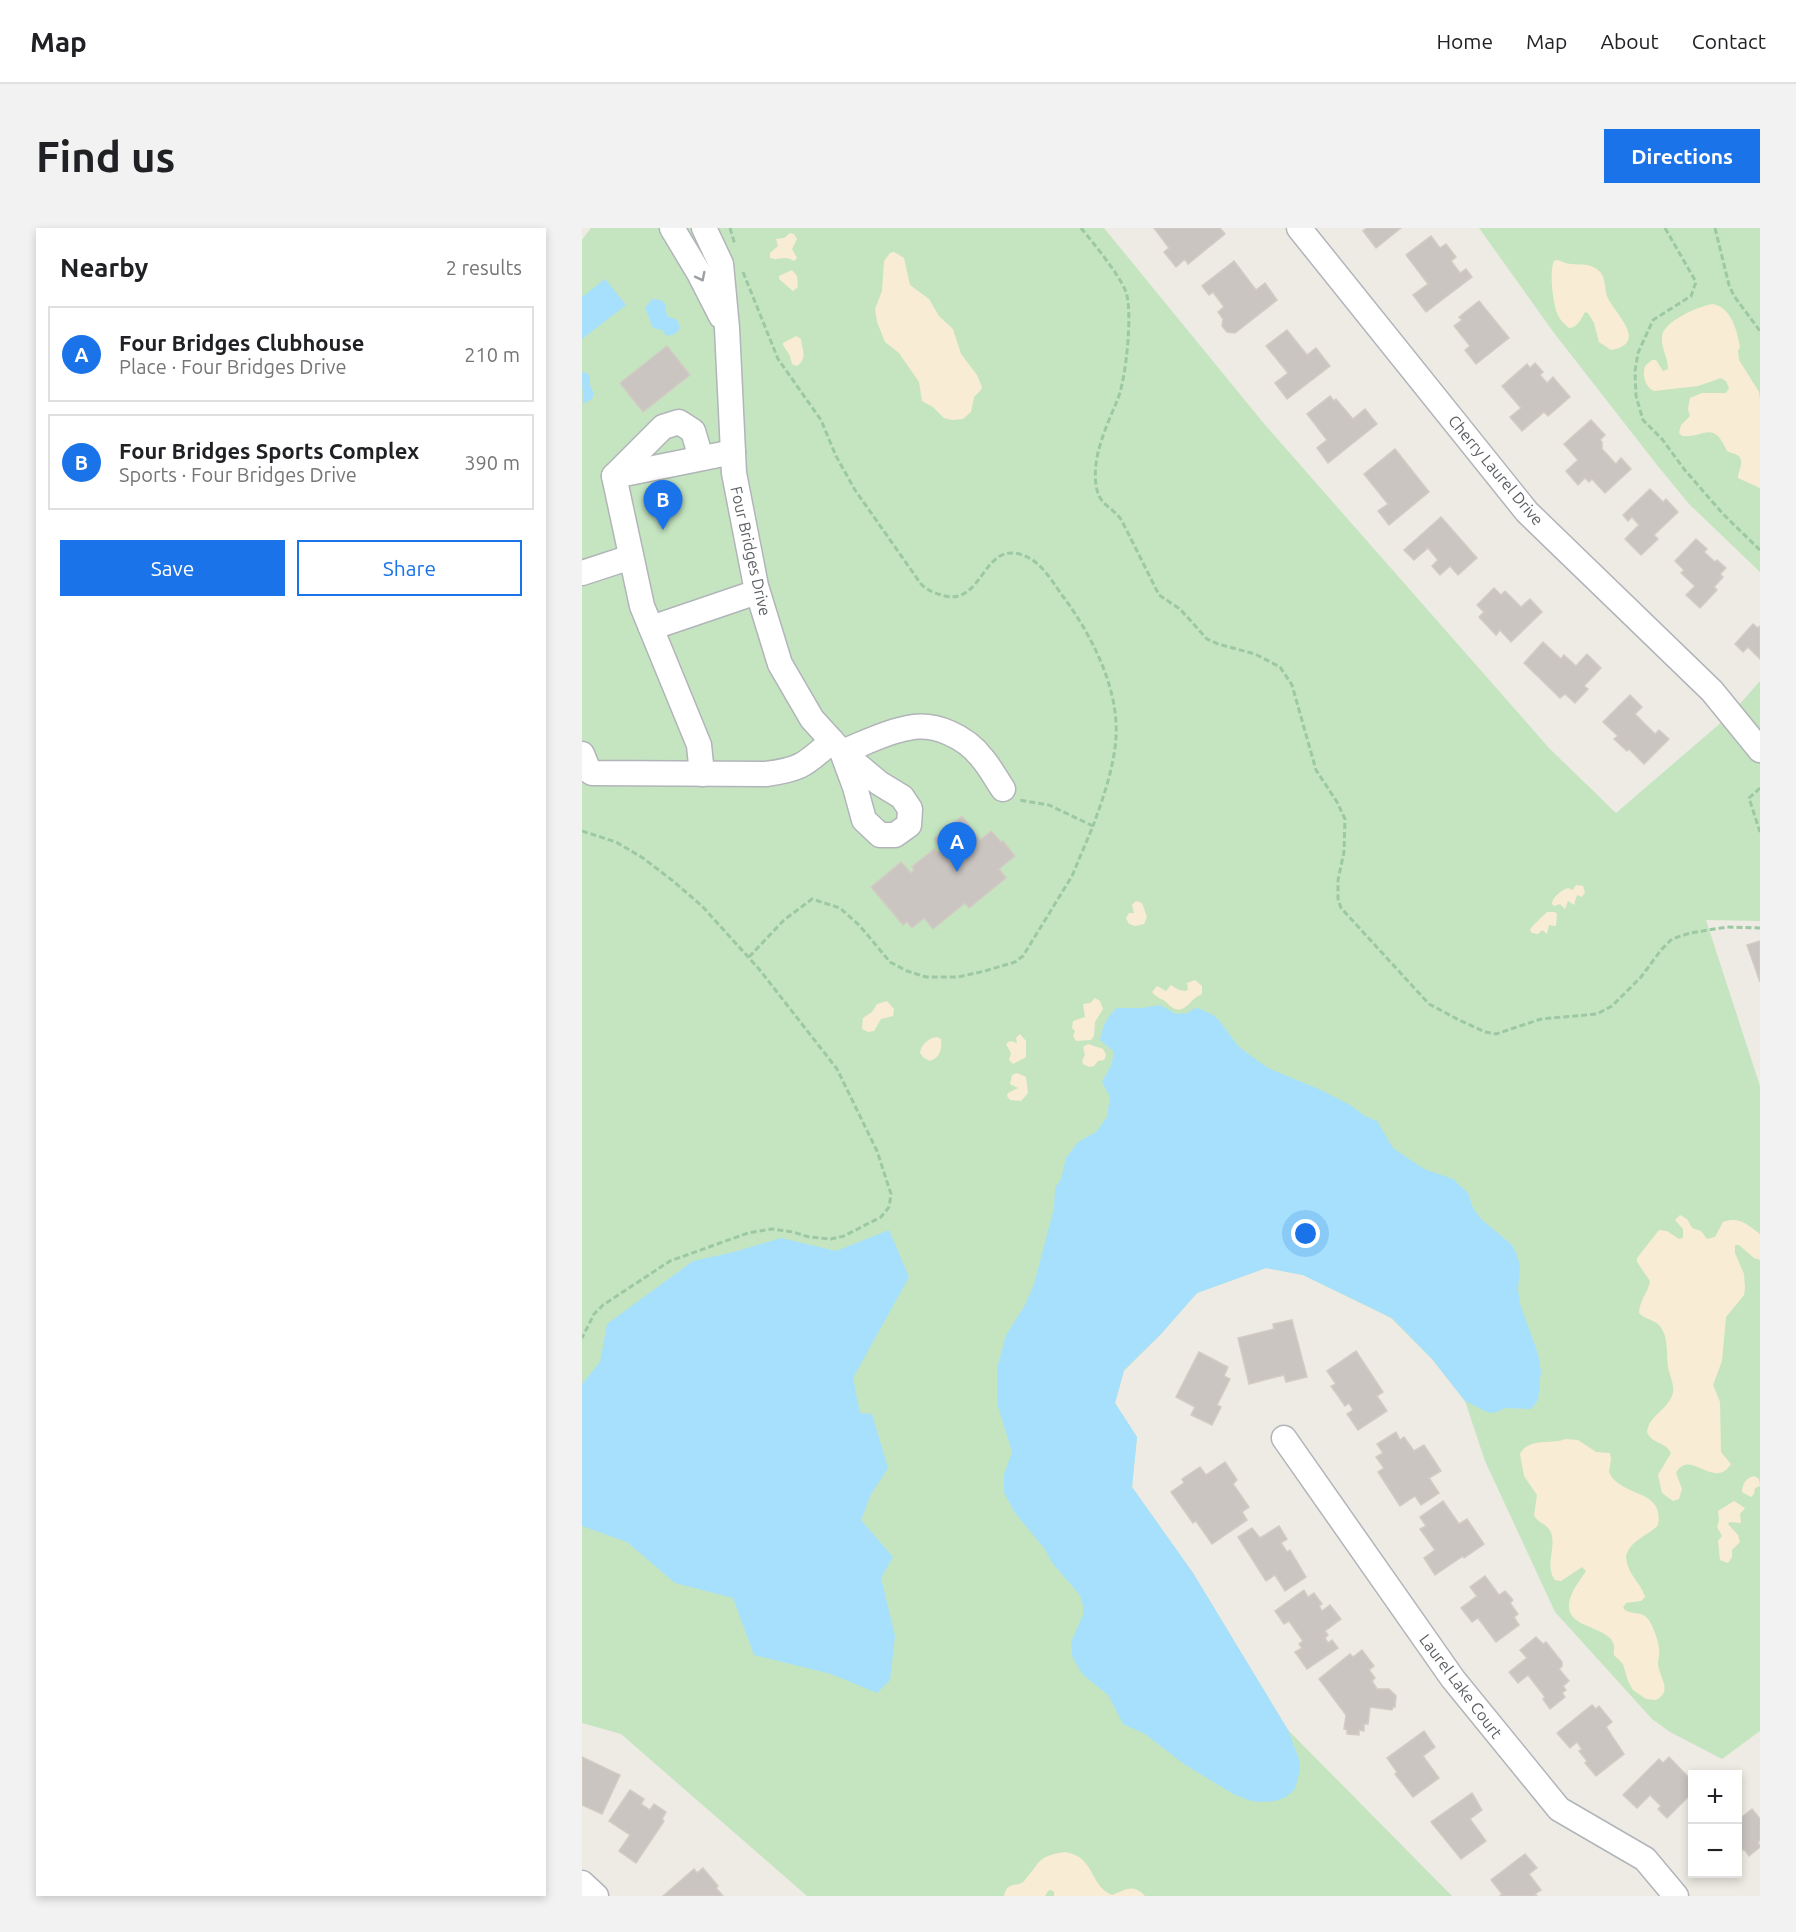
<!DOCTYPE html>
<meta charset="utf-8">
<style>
:root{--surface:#fff;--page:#f2f2f2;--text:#202124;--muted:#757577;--line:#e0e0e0;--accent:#1a73e8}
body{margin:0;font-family:Ubuntu,sans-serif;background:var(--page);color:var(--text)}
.controls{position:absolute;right:18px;bottom:18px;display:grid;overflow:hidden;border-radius:0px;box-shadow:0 3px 9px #0003}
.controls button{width:54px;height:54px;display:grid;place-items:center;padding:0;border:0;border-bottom:2px solid var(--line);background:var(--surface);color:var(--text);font:30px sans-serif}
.you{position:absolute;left:724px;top:1006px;width:21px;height:21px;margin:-15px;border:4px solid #fff;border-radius:50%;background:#1a73e8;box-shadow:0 0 0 9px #1a73e833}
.badge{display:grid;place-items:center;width:39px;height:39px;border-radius:50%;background:var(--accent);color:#fff;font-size:20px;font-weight:700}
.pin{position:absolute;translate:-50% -50px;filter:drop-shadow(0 2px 3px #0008)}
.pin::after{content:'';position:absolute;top:32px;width:21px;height:18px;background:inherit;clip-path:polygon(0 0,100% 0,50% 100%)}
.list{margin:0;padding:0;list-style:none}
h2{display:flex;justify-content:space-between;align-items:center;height:78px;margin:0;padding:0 24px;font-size:26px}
h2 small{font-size:20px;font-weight:400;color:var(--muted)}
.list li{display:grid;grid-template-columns:39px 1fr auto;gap:18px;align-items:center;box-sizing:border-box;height:96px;margin:0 12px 12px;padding:0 12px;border:2px solid var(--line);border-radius:0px}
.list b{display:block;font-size:22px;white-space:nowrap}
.list p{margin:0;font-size:20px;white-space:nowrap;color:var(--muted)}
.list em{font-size:20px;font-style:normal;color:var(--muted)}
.actions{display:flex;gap:12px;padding:18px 24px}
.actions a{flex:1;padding:14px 0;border:2px solid var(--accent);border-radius:0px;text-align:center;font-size:21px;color:var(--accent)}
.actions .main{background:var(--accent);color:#fff}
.map{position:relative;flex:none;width:1178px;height:1668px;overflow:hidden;border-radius:0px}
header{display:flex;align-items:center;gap:36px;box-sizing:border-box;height:84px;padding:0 30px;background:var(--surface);border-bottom:2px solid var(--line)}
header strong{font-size:28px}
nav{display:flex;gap:33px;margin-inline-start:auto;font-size:21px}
.intro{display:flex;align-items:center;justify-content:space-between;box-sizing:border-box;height:144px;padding:0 36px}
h1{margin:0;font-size:42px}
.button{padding:15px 27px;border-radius:0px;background:var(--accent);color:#fff;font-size:21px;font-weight:700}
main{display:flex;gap:36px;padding:0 36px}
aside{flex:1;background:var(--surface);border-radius:0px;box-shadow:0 3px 9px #0003}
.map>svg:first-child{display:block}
.green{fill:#c5e5c1}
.sand{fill:#f9ecd4}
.water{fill:#a6e0fc}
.building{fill:#cac5c1;stroke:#d2ccc3;stroke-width:1.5}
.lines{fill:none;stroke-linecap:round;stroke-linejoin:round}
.minor-casing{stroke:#b1b5b9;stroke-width:27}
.path{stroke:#9cc8a3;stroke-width:3;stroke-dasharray:6 3;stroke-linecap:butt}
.minor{stroke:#fff;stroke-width:24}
.oneway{stroke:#9da0a2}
.labels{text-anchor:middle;stroke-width:4.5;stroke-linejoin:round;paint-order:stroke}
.street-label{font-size:16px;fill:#5c6064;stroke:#fff}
</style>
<header>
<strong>Map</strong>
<nav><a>Home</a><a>Map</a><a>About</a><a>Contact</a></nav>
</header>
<div class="intro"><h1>Find us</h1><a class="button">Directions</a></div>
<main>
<aside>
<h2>Nearby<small>2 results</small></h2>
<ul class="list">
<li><span class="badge">A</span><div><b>Four Bridges Clubhouse</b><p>Place · Four Bridges Drive</p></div><em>210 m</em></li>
<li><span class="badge">B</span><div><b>Four Bridges Sports Complex</b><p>Sports · Four Bridges Drive</p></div><em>390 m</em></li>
</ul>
<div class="actions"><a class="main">Save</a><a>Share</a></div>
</aside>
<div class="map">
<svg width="1178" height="1668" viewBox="0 0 1178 1668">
<rect width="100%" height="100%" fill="#eeebe4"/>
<g class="green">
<path d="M9,0H522L684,198L967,520L1034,585L1149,486L1178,453V693L1124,692L1178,858V1503L1140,1531L1088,1504L1070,1491L973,1384L903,1233L883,1173L850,1131L809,1090L721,1047L684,1040L615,1065L579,1106L542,1143L533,1175L555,1209L550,1259L611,1345L706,1502L870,1668H225L39,1506L0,1495V12Z"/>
<path d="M897,0H1178V344L1107,276L1075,237L972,105Z"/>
</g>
<g class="sand">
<path d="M208,5L212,6L215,11L210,21L215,30L212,33C201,26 196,34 188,30V25L196,18L194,11L202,10Z"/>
<path d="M312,24L322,30L328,57L347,71L357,88L371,101L379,126L395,147L400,159L399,162L392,169L389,184L381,191L370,192L362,190L351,179L340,173L337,154L317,125L303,114L295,94L293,81L300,63L302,33L308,25Z"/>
<path d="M975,32C980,33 984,36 989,36C999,37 1007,35 1016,42C1024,48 1022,58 1025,68C1030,83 1069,115 1029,122L1017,114L1012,95L1006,85L1003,84C999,91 995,100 987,100C982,96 977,91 975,85C971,75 967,43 972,33Z"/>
<path d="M210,42L215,48L216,59L211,63L197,51V48Z"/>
<path d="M1131,76C1150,80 1155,103 1158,119L1156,123L1157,132L1177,164L1178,172V260L1156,250C1156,243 1164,232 1155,227C1152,225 1148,225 1145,223C1131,191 1123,210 1100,208L1097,205L1099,197L1108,188L1106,181L1108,170L1120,165H1144L1147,160L1144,153L1139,150L1116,158L1072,163C1063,159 1060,147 1063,138L1070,132H1074L1081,143L1086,141C1086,129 1079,121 1080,108C1082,93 1117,78 1131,76Z"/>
<path d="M214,108L219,111C220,122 226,130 215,138L210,136L208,128L201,117V115Z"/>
<path d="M994,657L1001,658L1003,664L1000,669L995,667L992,677L986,673L983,681L978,676L972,678L970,676C970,669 980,662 986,660L991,662Z"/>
<path d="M554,673L560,675L565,689L562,696L553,698L547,696L544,690L547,685H552L550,677Z"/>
<path d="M965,684H973L975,686L974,698L967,697L965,706L960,702L956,706L950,705L948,702C949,699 962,687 965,684Z"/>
<path d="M613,752L620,758V766C605,772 602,792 585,775C580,770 574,770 570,764L575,758L584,763L589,757L597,762L604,763L606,761L605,755Z"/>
<path d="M513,770L518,773L521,781L513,794L512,808L509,812L494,813L491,808L493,803L490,800L491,793L503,789L501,776L508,775Z"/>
<path d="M305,773L312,781L311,788L299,791L292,803L286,804L280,801L281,790L290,784L295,776Z"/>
<path d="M438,806L444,813V829L431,836L427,832L429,825L424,816L428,813L435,815L434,810Z"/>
<path d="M355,809L359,811C360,821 358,830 348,833L342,830L338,825C339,817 346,810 355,809Z"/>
<path d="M506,816L521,821L524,827L522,832L516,833L512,838L507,839L501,836L500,833L503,827L501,819Z"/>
<path d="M435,845L444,849L446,865L439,873L428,872L425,868L426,865L436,860L428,856L430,847Z"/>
<path d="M1098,987L1105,991L1110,1000L1119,1003L1125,1011L1133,1009L1141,994C1158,988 1165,997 1178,1006V1032L1172,1030L1157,1017H1153V1025L1162,1046L1163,1060L1162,1067L1144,1089L1140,1133L1131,1157L1138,1174L1139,1224L1149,1236C1132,1263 1107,1219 1094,1245L1100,1261L1097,1271L1091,1273L1080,1265L1076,1247L1089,1225C1084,1214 1070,1216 1065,1204C1067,1188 1082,1184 1089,1170C1095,1160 1087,1148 1086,1138C1084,1123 1087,1109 1077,1097C1071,1091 1062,1091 1057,1085C1057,1073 1066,1065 1068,1053L1055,1034V1030L1077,1002L1085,1003L1097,1011L1101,1010V1001L1093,992Z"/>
<path d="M984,1211L996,1212L1014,1224L1028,1225L1029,1231L1027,1244C1038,1270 1083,1260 1076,1297C1065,1309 1049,1311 1044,1328C1045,1347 1059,1354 1063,1369L1059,1373L1044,1375L1041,1380C1048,1388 1059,1382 1066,1391C1070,1396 1077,1413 1077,1421C1078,1426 1076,1430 1076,1435C1076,1448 1092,1463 1074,1472L1064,1471L1051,1462L1046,1453L1041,1436L1032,1427C1031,1424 1033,1420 1032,1417C1027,1396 976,1402 989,1368C992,1359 999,1351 1004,1343L1000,1339L979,1353L973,1352C963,1339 973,1323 970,1308C968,1296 956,1296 952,1287L955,1267L942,1248L938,1226C947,1209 969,1217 984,1211Z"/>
<path d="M1172,1248L1177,1251L1178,1258L1173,1260L1172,1266L1169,1269L1160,1264C1160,1256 1164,1250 1172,1248Z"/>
<path d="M1152,1273L1163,1280L1158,1286L1159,1295L1148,1294L1146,1296L1156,1307L1158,1314L1150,1322V1329L1146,1335L1138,1332L1136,1313L1140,1308L1135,1299L1137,1292L1136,1283Z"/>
<path d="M483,1624C514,1629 507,1658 530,1667C544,1662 551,1655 563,1668H472V1664L469,1662L466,1663L463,1668H422C426,1651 436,1661 443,1652C459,1633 456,1628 483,1624Z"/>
</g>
<g class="water">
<path d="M23,51L44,77L0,111V69Z"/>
<path d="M70,71L79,72L83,76L85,88L95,92L98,100L93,106L85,108L80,102L71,100L63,80Z"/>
<path d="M0,144L5,145L8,149V157L12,166L10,171L1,176Z"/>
<path d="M578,777L594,786L606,785L611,781L616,780L629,786L636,791L657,819L676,833L688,841L739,862L768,877L783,888L795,893L811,920L842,941L871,951L886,965L891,980L899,991L930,1017L935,1027L938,1039L936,1061L938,1076L956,1126L959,1143L956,1172L949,1181L923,1180L915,1184L907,1185L883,1173L850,1131L810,1090L721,1047L684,1040L615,1065L579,1106L542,1142L533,1175L555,1209L550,1259L611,1345L706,1502L717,1531L718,1542L713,1561L704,1569L693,1573L679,1574L669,1573L651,1566L602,1536L563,1506L541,1496L526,1467L500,1446L490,1428L489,1414L501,1387V1378L498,1367L471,1336L462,1320L433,1285L422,1265V1246L430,1224L415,1175V1140L424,1107L443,1077L452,1056L472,980L473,960L479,951L484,930L496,914L514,904L525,889L528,869L520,854C526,842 532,837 531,823L518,812C521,797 524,790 535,780H559Z"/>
<path d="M307,1002L327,1049L271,1150L278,1185L290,1186L306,1240L289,1266L279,1292L311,1329L299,1350L313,1408L308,1452L295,1465L249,1446L172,1427L151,1370L93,1355L45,1314L0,1298V1156L18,1134L25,1096L111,1033L152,1024L199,1010L254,1023Z"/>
</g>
<g class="building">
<path d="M572,0H638L643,6L606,36L603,31L594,39L582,24L587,20Z"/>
<path d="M785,0H819L794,20L781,3Z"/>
<path d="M849,8L858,20L864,16L874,29L869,33L878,45L884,41L890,49L844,84L831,67L846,56L824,27Z"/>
<path d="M652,33L674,62L683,55L695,72L653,105L645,104L640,98L641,91L636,84L642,79L631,64L627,67L620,58Z"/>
<path d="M897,73L927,110L894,136L883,122L888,118L872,98L880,92L877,89Z"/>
<path d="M705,102L725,127L734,120L748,138L705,171L693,155L706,145L684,118Z"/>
<path d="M85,118L108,147L61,184L38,155Z"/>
<path d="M953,135L961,144L958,147L965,155L971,149L988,169L966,188L962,184L940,203L928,189L939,180L920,158L945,136L948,140Z"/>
<path d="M748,168L752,173L754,171L771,191L783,181L795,196L746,235L735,220L745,212L725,186Z"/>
<path d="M1009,192L1023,207L1018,212L1020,214V221L1034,236L1039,230L1049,241L1023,265L1010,251L1007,254L1003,250L996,257L984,243L996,232L982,216Z"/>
<path d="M813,221L847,264L807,297L796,283L806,276L782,246Z"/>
<path d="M1068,261L1081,274L1084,271L1096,284L1072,307L1076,311L1059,327L1043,311L1057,297L1050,289L1046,293L1041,287Z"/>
<path d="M859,289L895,330L876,347L868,338L858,347L850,338L856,332L846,320L832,332L822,322Z"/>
<path d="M1114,311L1125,321L1122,324L1133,334L1135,332L1144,340L1138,346L1141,349L1132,359L1135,362L1118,380L1104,367L1113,358L1099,345L1102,342L1093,333Z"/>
<path d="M912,360L919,367L923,363L939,379L948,371L960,384L929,414L918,402L914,407L897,389L902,384L895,377Z"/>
<path d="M1171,396L1176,400L1178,398V431L1166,419L1161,424L1153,416Z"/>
<path d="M961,414L979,431L982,427L994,438L1005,426L1019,440L1002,458L1006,461L993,475L983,466L978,470L942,435Z"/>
<path d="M1048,467L1060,479L1053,486L1073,506L1077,502L1087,511L1062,536L1047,521L1045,523L1032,511L1036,508L1021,494Z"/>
<path d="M380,588L398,612L409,603L419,614L421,613L433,628L417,641L424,650L387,680L383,675L351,701L342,690L330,700L325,694L321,697L289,659L319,634L329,645L332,642L330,639L352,621L355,625L360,621L352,611Z"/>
<path d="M1178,713V754L1165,717Z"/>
<path d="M710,1092L725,1149L704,1154L702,1147L667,1156L656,1110L692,1101L691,1096Z"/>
<path d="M774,1123L801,1164L795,1168L805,1183L776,1202L765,1186L771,1182L767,1175L763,1178L749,1158L754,1156L745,1143Z"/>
<path d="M617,1124L646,1139L642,1148L648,1151L635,1177L639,1179L630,1197L609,1187L613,1179L594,1169Z"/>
<path d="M814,1204L818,1212L822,1209L832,1223L842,1217L859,1243L847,1250L857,1265L839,1277L833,1268L818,1278L796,1244L802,1240L794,1229L801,1225L795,1216Z"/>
<path d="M643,1234L655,1252L651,1256L667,1279L660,1284L665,1292L630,1316L614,1293L611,1295L589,1264L602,1255L600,1251L618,1239L624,1247Z"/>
<path d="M861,1273L877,1296L885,1291L902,1316L882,1330L881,1328L853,1347L842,1330L853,1322L838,1301L844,1298L838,1289Z"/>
<path d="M697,1298L705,1311L699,1315L705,1324L708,1322L724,1349L703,1363L693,1347L684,1353L656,1309L670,1300L678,1310Z"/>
<path d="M903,1348L917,1367L923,1363L931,1372L928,1375L936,1386L932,1389L937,1397L914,1414L896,1390L890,1394L879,1380L895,1368L888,1359Z"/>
<path d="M722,1362L726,1369L732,1365L740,1376L737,1378L740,1383L748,1377L759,1391L743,1403L746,1407L743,1410L746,1415L750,1412L756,1420L725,1441L713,1424L720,1420L717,1416L721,1413L707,1393L702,1396L693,1383Z"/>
<path d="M954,1409L961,1416L964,1414L980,1434V1438L977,1441L987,1453L981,1458L984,1462L980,1465L983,1469L968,1481L961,1471L963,1469L946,1447L936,1455L927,1444L945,1430L938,1422Z"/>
<path d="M780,1422L792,1438L787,1442L793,1450L790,1453L795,1461H807L814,1468L813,1479H811L810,1482L788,1479L786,1496H782V1503L777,1502V1507L765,1506V1502L762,1501L764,1487L737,1451L768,1426L771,1429Z"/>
<path d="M1010,1477L1014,1481L1017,1478L1030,1494L1024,1499L1042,1526L1014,1548L1003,1535L1005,1533L997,1523L1000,1521L995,1514L988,1520L975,1505Z"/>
<path d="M842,1503L853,1519L841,1528L857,1550L831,1569L813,1546L815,1544L805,1530Z"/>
<path d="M0,1529L38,1547L20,1586L0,1577Z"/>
<path d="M1087,1529L1110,1553V1565L1085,1590L1076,1581L1079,1578L1068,1567L1055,1580L1041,1567L1077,1531L1081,1535Z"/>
<path d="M48,1562L62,1571L59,1576L68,1582L72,1576L84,1584L80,1591L82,1593L54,1635L37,1623L48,1607L27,1593Z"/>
<path d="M890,1565L900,1582L888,1591L904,1613L879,1631L849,1594Z"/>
<path d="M1170,1581L1178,1591V1612L1176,1614L1178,1619L1167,1628L1162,1621L1156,1626V1592Z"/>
<path d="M943,1626L955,1640L947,1646L959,1662L953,1666L955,1668H918L920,1666L909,1652Z"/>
<path d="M121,1640L136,1658L134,1660L141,1668H81L112,1641L115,1645Z"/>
</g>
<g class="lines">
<defs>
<g id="minor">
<path d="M90,0L117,45L139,88"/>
<path d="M122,0L139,36L145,100L152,245L174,358L198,436L230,491L260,524L273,559L282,592L298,607H313L327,597L328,581L320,569L297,555L260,524C281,516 303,504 326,500C353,494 384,509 400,530C408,539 414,551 421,561"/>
<path d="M717,0L945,284L1130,463L1178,522"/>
<path d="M32,248L81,199L97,194L111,203L119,230"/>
<path d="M0,345L49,329"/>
<path d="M69,400L175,364"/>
<path d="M0,526L7,543L10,545L184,546C221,541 223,536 250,513"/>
<path d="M120,546L117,517L60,378L32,248L151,224"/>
<path d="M702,1210L871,1451L977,1581L1063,1631L1094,1668"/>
<path d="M0,1655L14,1668"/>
</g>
</defs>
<use href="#minor" class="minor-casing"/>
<g class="path">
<path d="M148,0L153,17"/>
<path d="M499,0C512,16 537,46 544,64C551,85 544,153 535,173C524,199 508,233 515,262C518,277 532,280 540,293L577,367L598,381L625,411L636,416L673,426L698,439L710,457L734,542L755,574L763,591L762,624L756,652V671L759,680L847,776L877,792L903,804L914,806L959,791L1015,786L1030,778L1059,749L1079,722L1090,711L1108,705L1145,699L1178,700"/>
<path d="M1083,0L1114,54L1109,68L1071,92L1065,105L1056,125L1053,143L1054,168L1061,192L1080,211L1102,241L1141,286L1178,322"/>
<path d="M1133,0L1147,57L1152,68L1178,103"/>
<path d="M161,44L196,131L239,192L254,228L273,262L339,356C346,363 353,365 363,368C402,377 401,310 443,328C461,335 472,357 483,371C511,410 537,461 534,510C532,539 521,571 511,598"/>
<path d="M1178,560L1167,570L1178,604"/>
<path d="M0,603L34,614L61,630L91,653L120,678L177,741L255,841L295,923L309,966L307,979L299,989L262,1008L249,1011L227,1009L211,1004L190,1001L166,1005L88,1033L21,1077L12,1086L0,1110"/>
<path d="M167,729L202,692L230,671L258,680L278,698L308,734L325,743L344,749H376L403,743L433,734L441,728L490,648L511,598L467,577L437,572"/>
</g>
<use href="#minor" class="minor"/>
</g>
<defs><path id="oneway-chevron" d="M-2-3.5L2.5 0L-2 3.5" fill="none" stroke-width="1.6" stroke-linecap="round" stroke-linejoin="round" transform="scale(1.5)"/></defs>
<use class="oneway" href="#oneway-chevron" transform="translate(119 49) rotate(63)"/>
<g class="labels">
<g class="street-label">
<text transform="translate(914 242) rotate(50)" y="6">Cherry Laurel Drive</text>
<text transform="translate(169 323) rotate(77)" y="6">Four Bridges Drive</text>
<text transform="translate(879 1458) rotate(53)" y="6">Laurel Lake Court</text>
</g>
</g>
</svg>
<div class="controls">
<button>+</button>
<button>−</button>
</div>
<div class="you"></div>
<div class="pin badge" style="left:375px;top:644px">A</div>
<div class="pin badge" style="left:81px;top:302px">B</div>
</div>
</main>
